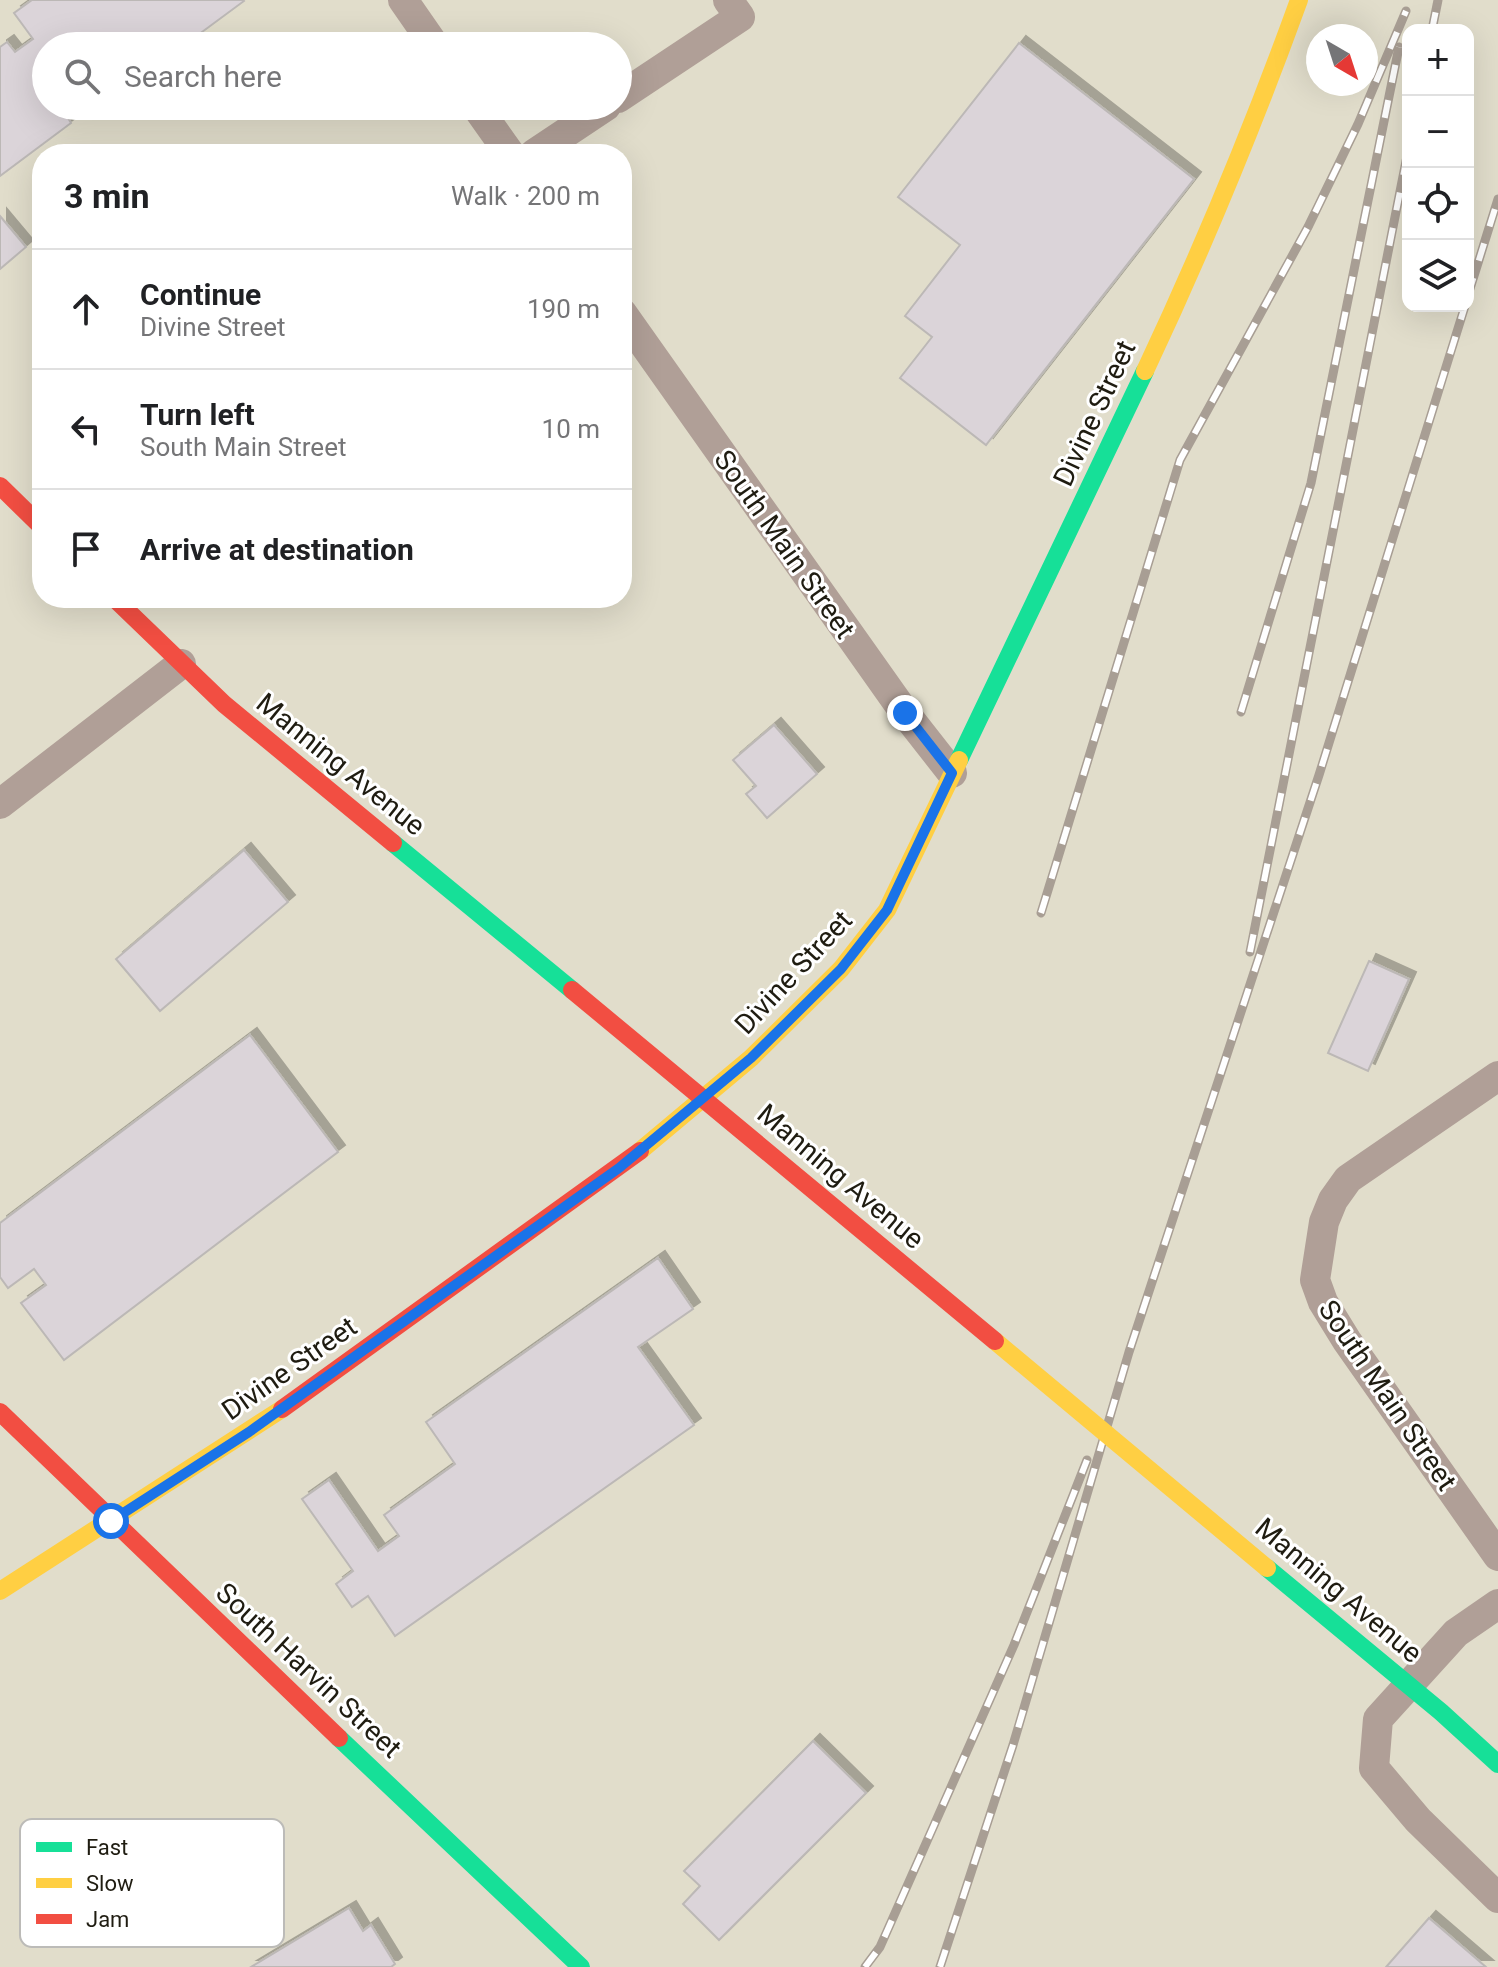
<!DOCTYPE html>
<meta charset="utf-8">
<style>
:root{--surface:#fff;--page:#f2f2f2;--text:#202124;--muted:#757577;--line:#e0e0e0}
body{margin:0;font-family:Roboto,sans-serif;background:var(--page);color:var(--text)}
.controls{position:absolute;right:24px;top:24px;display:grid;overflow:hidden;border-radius:16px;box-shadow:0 8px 32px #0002}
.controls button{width:72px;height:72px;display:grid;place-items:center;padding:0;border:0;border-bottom:2px solid var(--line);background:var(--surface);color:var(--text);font:40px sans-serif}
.compass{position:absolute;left:1306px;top:24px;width:72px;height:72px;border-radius:50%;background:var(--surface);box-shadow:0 8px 32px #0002;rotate:141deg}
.stop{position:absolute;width:24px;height:24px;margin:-18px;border:6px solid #1a73e8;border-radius:50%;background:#fff}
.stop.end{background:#1a73e8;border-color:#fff;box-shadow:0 2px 8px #0008}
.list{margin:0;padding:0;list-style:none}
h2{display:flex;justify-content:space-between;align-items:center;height:104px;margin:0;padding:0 32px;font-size:34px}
h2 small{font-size:26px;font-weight:400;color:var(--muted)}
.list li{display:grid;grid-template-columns:52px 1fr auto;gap:24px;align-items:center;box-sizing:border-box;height:120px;padding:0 32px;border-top:2px solid var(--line)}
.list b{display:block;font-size:30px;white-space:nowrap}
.list p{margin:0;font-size:26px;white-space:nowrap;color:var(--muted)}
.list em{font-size:26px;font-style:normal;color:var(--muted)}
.icon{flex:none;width:44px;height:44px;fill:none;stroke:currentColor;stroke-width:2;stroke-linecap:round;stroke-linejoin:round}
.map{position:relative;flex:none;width:1498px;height:1967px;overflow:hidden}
.search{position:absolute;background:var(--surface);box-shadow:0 8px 32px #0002;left:32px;top:32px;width:600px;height:88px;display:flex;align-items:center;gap:20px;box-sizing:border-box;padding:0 28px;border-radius:44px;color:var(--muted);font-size:30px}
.panel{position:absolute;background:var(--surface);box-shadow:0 8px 32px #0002;left:32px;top:144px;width:600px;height:464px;border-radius:32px}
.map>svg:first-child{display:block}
.building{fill:#dbd4d9;stroke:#bcb8b6;stroke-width:2;filter:url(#shadow)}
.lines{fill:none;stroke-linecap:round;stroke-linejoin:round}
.street{stroke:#b09f97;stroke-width:30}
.fast{stroke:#16e098;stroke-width:18}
.slow{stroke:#ffcf43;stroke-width:18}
.jam{stroke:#f24e42;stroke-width:18}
.rail-casing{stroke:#a89e94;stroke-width:9}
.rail{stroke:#fff;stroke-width:6;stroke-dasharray:18;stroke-linecap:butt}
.fast-bridge{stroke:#16e098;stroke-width:18}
.slow-bridge{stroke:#ffcf43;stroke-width:18}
.jam-bridge{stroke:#f24e42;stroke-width:18}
.route{stroke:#1a73e8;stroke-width:10}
.labels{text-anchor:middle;stroke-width:6;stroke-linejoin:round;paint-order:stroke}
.street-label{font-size:28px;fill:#1f1c11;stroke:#fff}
.key{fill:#fff;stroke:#bcbbb8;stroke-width:2}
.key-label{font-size:22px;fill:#1f1c11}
</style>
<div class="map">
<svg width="1498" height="1967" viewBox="0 0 1498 1967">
<defs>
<filter id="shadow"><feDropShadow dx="7" dy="-7" stdDeviation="0" flood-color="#0004"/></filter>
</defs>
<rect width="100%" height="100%" fill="#e1ddcb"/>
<g class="building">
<path d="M32,0H243L244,1L183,46H46V106H61L71,123L0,176V47L7,42L15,52L33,39L14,13Z"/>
<path d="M1019,43L1194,179L986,445L900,378L932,337L905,316L960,245L898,197Z"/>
<path d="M0,216L26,247L0,269Z"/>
<path d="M774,725L817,774L767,818L746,794L756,786L733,760Z"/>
<path d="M244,850L288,902L160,1011L116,959Z"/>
<path d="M1369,961L1409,979L1368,1071L1328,1053Z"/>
<path d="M250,1035L338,1152L64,1360L21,1303L46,1285L34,1269L8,1288L0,1277V1223Z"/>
<path d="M658,1258L693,1309L638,1347L694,1425L395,1636L368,1596L352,1607L336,1584L353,1571L302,1499L329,1480L378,1551L399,1536L384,1515L455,1464L426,1422Z"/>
<path d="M813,1741L866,1793L719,1940L683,1904L700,1886L684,1871Z"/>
<path d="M349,1908L363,1931L371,1925L395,1964L391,1967H251Z"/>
<path d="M1429,1918L1486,1967H1386Z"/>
</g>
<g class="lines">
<g class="street">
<path d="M403,0L435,46"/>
<path d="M618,98L740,17L728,0"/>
<path d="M476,106L510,154"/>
<path d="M534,154L606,106"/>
<path d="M622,313L905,713L952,773"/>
<path d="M0,804L181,664"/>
<path d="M1498,1076L1348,1179L1333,1200L1324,1222L1315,1280L1323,1302L1347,1341L1498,1556"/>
<path d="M1498,1604L1456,1633L1378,1719L1374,1768L1418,1820L1498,1898"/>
</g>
<g class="fast">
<path d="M959,760L1145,371"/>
<path d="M393,843L572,990"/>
<path d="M339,1738L581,1967"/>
</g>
<g class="slow">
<path d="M1145,371C1202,250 1253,127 1299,0"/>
<path d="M640,1151L751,1058L841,969L887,910L959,760"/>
<path d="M0,1591L282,1409"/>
</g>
<g class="jam">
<path d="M0,486L42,527"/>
<path d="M114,598L224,704L393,843"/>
<path d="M282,1409L640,1151"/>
<path d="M0,1412L339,1738"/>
</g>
<defs>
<g id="rail">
<path d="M1432,30L1438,0"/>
<path d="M1468,295L1498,199"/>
<path d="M1241,712L1311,483L1399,47"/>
<path d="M1041,913L1180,460L1308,227L1358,124L1406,11"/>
<path d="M1250,952L1408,151"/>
<path d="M865,1967L880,1947L1014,1645L1087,1460"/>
<path d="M940,1967L1013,1745L1129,1352L1319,775L1465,306"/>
</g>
</defs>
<use href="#rail" class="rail-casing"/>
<use href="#rail" class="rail"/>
<path class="fast-bridge" d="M1267,1568L1441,1712L1498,1764"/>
<path class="slow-bridge" d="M995,1341L1267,1568"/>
<path class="jam-bridge" d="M572,990L995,1341"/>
</g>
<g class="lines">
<path class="route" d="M111,1521L249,1432L619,1168L751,1058L841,969L887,910L952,773L905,713"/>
</g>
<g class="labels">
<g class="street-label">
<text transform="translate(1094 413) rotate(-65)" y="10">Divine Street</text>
<text transform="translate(785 544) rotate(55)" y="10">South Main Street</text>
<text transform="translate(341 764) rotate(39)" y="10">Manning Avenue</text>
<text transform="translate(793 972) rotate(-47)" y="10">Divine Street</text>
<text transform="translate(841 1176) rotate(40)" y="10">Manning Avenue</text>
<text transform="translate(289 1368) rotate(-35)" y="10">Divine Street</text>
<text transform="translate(1388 1395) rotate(56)" y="10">South Main Street</text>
<text transform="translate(1339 1590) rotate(40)" y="10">Manning Avenue</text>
<text transform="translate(309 1670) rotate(43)" y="10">South Harvin Street</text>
</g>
</g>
<rect x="20" y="1819" width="264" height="128" rx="12" class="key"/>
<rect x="36" y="1842" width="36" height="10" fill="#16e098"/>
<rect x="36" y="1878" width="36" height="10" fill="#ffcf43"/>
<rect x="36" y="1914" width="36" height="10" fill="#f24e42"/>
<g class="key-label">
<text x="86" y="1855">Fast</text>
<text x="86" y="1891">Slow</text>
<text x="86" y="1927">Jam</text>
</g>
</svg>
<div class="controls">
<button>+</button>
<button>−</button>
<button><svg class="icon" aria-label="locate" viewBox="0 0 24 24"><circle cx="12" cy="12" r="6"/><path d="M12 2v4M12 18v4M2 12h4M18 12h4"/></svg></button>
<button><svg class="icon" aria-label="layers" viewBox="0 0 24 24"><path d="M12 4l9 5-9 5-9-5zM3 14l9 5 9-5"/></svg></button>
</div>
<svg class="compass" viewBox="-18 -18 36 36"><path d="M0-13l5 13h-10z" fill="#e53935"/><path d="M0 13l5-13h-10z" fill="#757577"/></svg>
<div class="stop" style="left:111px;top:1521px"></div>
<div class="stop end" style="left:905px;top:713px"></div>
<div class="search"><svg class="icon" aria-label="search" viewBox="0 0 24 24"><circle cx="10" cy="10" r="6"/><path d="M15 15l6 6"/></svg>Search here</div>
<section class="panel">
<h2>3 min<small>Walk · 200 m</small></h2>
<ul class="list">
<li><svg class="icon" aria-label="ahead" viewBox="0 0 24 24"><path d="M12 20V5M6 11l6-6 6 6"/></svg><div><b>Continue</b><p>Divine Street</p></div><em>190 m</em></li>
<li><svg class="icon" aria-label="left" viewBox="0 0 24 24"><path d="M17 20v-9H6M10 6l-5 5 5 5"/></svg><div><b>Turn left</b><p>South Main Street</p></div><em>10 m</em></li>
<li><svg class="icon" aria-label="arrive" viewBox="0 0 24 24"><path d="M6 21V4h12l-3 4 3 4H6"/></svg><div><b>Arrive at destination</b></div></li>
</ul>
</section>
</div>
